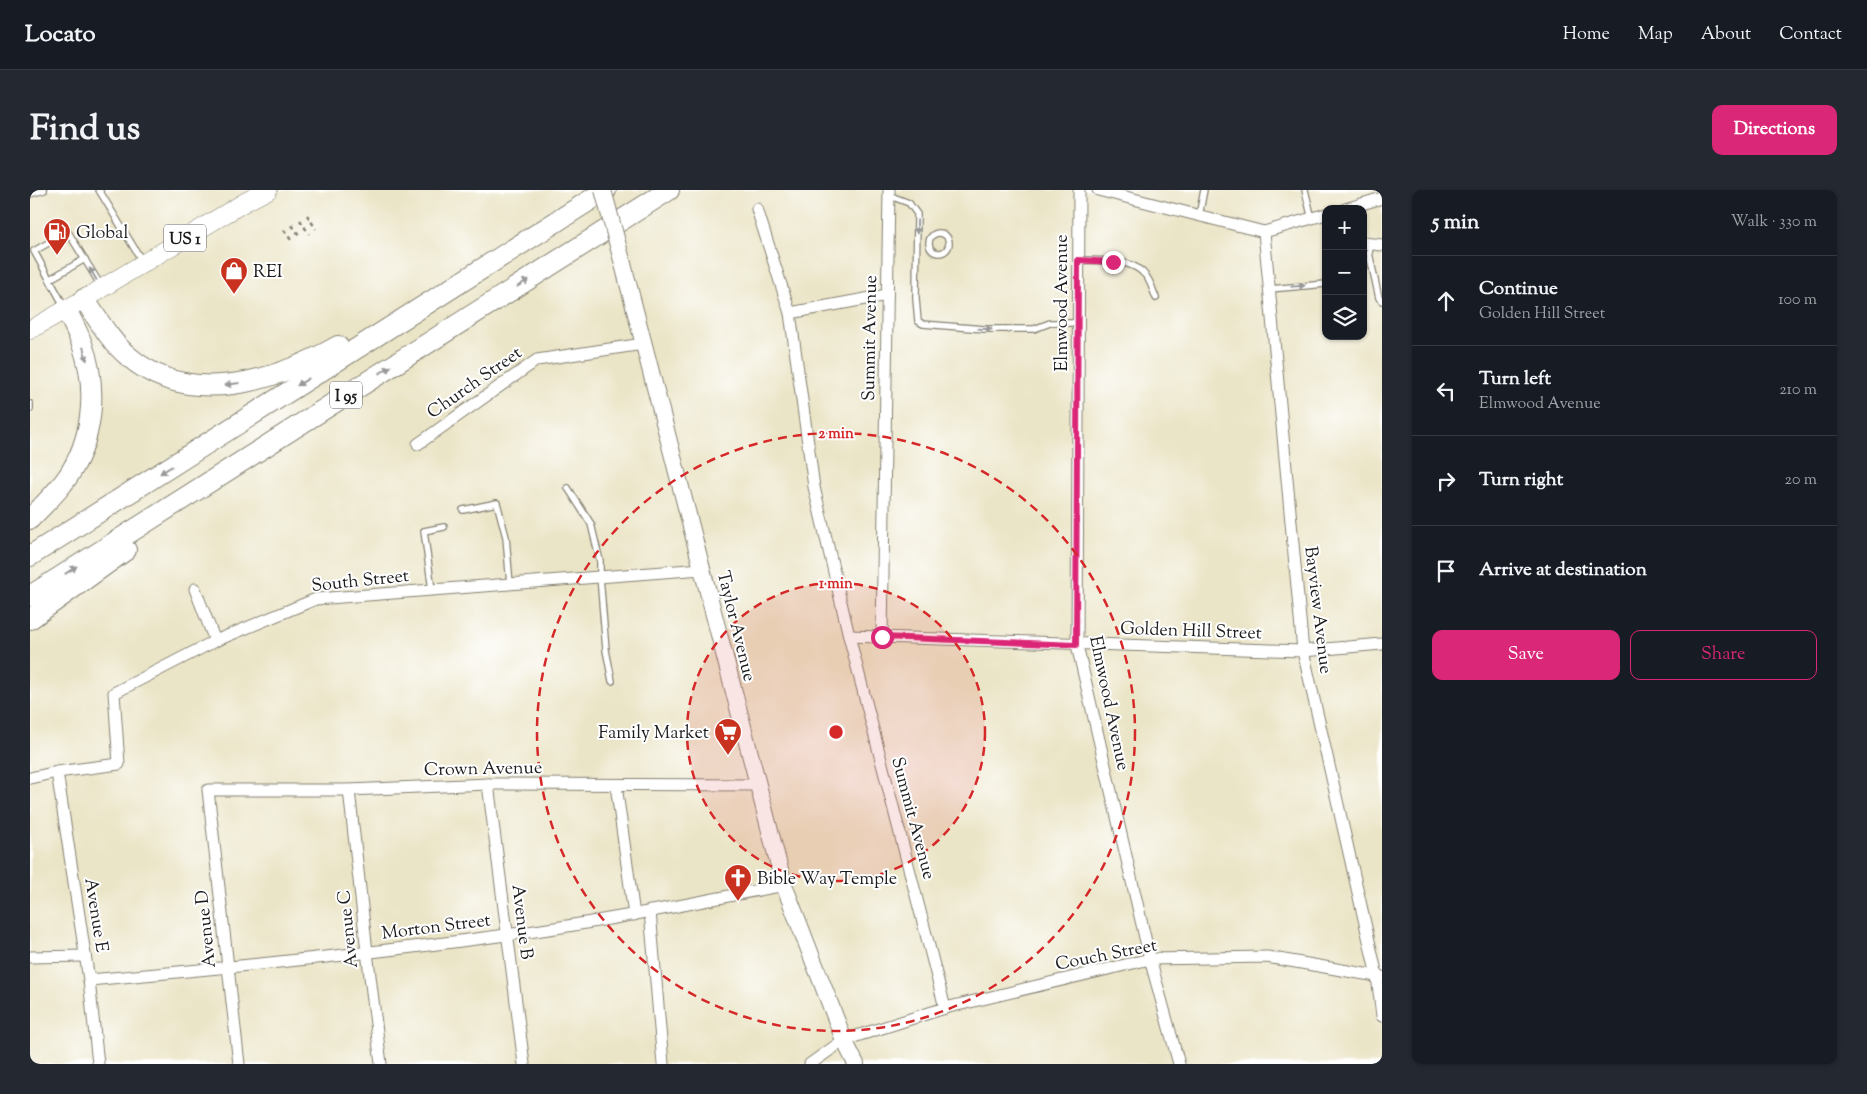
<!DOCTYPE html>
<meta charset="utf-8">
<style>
:root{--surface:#171b24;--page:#242831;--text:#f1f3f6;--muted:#9ea1a6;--line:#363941;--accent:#db2777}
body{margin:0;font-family:"Sorts Mill Goudy",serif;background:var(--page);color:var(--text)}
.controls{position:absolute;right:15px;top:15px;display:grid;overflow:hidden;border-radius:10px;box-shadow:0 1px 4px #0004}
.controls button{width:45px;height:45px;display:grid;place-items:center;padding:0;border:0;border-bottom:1px solid var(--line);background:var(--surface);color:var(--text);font:25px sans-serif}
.stop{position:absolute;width:15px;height:15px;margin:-11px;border:4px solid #db2777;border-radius:50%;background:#fff}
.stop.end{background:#db2777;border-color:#fff;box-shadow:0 1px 5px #0008}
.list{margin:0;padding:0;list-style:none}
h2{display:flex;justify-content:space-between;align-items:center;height:65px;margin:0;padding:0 20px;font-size:21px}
h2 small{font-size:16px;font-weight:400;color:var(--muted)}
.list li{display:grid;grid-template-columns:32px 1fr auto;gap:15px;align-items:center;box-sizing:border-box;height:90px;padding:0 20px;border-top:1px solid var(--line)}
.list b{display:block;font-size:19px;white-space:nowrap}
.list p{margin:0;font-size:16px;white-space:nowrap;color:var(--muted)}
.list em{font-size:16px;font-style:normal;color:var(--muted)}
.actions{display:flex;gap:10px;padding:15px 20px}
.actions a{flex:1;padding:11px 0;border:1px solid var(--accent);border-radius:10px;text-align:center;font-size:18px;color:var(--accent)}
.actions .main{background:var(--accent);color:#fff}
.icon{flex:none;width:28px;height:28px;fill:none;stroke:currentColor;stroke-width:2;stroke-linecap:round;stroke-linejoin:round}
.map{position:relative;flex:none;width:1352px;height:874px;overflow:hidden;border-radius:10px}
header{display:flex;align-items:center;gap:30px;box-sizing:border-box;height:70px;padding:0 25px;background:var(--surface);border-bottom:1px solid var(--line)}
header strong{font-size:24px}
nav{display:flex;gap:28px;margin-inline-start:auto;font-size:18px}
.intro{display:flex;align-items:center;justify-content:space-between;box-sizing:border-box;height:120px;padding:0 30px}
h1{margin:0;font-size:35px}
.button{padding:12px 22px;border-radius:10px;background:var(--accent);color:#fff;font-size:18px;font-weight:700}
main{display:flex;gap:30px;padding:0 30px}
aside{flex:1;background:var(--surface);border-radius:10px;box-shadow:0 1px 4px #0004}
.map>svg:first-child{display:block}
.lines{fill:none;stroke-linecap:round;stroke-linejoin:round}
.lane-casing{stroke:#848072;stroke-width:8}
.street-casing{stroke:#848072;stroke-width:13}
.secondary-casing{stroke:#848072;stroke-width:18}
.primary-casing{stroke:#848072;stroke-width:19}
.highway-casing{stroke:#848072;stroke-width:22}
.path{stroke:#848072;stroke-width:2.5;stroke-dasharray:4 4;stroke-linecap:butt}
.lane{stroke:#fff;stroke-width:5.5}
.street{stroke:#fff;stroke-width:11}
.secondary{stroke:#fff;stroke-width:16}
.primary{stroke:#fff;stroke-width:18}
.highway{stroke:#fff;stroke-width:20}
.secondary-bridge-casing{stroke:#848072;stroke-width:18;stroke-linecap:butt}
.secondary-bridge{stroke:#fff;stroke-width:16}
.oneway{fill:#999}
.route{stroke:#db2777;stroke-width:6}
.ring{fill:none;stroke:#d62828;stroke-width:2.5;stroke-dasharray:9 6}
.labels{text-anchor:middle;stroke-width:4;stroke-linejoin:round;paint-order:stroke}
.shield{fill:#fff;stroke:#606060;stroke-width:1}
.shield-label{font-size:16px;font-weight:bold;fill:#1c1c1c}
.poi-label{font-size:18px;fill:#1c1c1c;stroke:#fff;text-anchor:start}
.street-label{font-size:18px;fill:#1c1c1c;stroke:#fff}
.centre{fill:#d62828;stroke:#fff;stroke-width:2.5}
.ring-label{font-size:15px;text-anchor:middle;font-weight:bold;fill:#d62828;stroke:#fff;stroke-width:4;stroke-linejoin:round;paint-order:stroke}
</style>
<header>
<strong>Locato</strong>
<nav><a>Home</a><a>Map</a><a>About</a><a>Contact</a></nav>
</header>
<div class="intro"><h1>Find us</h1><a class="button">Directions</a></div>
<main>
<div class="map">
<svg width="1352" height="874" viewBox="0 0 1352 874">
<rect width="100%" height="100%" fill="#fff"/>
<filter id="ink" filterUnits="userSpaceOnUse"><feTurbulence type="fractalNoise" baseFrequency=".02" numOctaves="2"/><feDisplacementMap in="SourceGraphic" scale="10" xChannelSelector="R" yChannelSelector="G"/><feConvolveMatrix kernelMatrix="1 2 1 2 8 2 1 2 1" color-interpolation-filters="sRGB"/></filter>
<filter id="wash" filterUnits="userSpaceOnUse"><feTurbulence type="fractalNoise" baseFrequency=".0096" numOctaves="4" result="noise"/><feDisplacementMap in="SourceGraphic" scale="20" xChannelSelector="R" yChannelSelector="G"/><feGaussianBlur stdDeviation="1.12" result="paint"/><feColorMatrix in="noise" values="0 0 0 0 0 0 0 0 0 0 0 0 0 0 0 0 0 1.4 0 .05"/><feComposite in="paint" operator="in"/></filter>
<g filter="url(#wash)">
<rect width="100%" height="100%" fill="#ebe5c7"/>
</g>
<g filter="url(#ink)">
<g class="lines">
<defs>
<g id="lane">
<path d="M69,0L112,71"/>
<path d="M1275,0L1282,29"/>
<path d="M0,4L14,0"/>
<path d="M858,5L879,13L887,24L886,109L888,131L893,134L954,139H1004L1020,133H1048"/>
<path d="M1169,26L1174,0"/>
<circle cx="909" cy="53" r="10"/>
<path d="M1341,54L1339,63L1349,108L1352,111"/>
<path d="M1048,70C1069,71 1102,67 1116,86C1121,92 1123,101 1126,108"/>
<path d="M20,89L55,69"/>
<path d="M1240,99L1296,94"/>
<path d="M34,116L4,61L38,42L71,96"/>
<path d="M0,214V219"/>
<path d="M538,298L561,334L570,371V387L576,460L582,491"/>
<path d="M433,320L467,313L476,347L480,394"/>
<path d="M402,400L394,341L414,337"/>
</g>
<g id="street">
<path d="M1049,0L1047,455L1120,769L1149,874"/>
<path d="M1068,0L1234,42L1296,24"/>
<path d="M727,19L760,123L784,297L819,446L915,818"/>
<path d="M1315,19L1352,8"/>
<path d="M1234,42L1273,461L1347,786L1352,826"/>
<path d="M1333,53L1352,55"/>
<path d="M760,123L857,105"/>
<path d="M388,254L507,170L613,154"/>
<path d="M165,399L185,451"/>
<path d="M819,446L1273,461L1352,454"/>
<path d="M852,447L859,0"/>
<path d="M27,582L59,790L68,874"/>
<path d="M0,588L27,582L89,574L84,503L185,451L286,409L672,379"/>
<path d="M458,594L494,874"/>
<path d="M586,595L604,725"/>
<path d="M319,600L337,762L351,874"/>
<path d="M620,721L633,874"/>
<path d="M0,767L55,766"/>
<path d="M59,790C198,778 337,764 476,745C569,733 662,713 754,695"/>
<path d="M209,874L178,600H319L458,594L728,595"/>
<path d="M780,874L814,850L915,818L1120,769L1237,767L1352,787"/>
</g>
<path id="secondary" d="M593,74L754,695L814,850L826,874"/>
<path id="primary" d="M0,140L54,109L215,12L238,0"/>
<g id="highway">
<path d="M54,109C68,129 80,151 98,166C159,219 246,191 308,156"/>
<path d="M0,329C14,314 32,298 42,280C64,243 67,194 52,154C48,142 41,130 36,119"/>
<path d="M0,366L576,0"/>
<path d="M0,406L639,0"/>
<path d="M0,429L96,360"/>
</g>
</defs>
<use href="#lane" class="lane-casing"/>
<use href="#street" class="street-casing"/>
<use href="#secondary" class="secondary-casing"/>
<use href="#primary" class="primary-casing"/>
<use href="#highway" class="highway-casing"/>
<g class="path">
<path d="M277,25L286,39"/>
<path d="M270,30L279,44"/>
<path d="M262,35L271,48"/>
<path d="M254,40L263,53"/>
</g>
<use href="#lane" class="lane"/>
<use href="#street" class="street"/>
<use href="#secondary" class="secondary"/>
<use href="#primary" class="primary"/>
<use href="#highway" class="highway"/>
<defs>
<path id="secondary-bridge" d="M573,0L593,74"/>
</defs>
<use href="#secondary-bridge" class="secondary-bridge-casing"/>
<use href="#secondary-bridge" class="secondary-bridge"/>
</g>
<defs><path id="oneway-solid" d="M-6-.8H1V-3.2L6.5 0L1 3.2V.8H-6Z" transform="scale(1.25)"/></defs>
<g class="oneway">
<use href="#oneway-solid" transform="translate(887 37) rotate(91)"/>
<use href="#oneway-solid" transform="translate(63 84) rotate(-121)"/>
<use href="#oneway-solid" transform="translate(493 93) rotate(-32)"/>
<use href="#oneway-solid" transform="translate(1268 96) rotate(-5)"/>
<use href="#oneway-solid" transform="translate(955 139) rotate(2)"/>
<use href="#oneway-solid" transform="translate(55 164) rotate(75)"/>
<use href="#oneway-solid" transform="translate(355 180) rotate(-32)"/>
<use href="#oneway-solid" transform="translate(273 192) rotate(148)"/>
<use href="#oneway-solid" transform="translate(202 194) rotate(172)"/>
<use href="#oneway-solid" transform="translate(136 280) rotate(148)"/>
<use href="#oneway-solid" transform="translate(41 380) rotate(-33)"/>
</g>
</g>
<g class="lines" filter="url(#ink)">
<path class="route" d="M852,447L1046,455L1048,70L1083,72"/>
</g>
<circle cx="806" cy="542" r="149" fill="#d62828" fill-opacity=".12"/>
<g class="ring">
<circle cx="806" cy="542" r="149"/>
<circle cx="806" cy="542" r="299"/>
</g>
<defs>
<symbol id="fuel-pin" viewBox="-11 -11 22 30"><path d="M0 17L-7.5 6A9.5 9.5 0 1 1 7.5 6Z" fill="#c8321e" stroke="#fff"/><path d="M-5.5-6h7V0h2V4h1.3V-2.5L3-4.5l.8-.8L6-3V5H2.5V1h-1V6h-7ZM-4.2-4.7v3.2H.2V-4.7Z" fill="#fff"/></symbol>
<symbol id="shop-pin" viewBox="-11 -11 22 30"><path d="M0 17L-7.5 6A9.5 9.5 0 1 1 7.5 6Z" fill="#c8321e" stroke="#fff"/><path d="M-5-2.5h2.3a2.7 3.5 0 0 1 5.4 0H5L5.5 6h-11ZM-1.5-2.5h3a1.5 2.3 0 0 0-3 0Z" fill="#fff"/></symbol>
<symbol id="supermarket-pin" viewBox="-11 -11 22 30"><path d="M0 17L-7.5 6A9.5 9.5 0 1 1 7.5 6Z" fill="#c8321e" stroke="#fff"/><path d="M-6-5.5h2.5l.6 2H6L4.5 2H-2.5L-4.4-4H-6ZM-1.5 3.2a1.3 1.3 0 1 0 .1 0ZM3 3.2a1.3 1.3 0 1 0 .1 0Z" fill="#fff"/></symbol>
<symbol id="church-pin" viewBox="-11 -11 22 30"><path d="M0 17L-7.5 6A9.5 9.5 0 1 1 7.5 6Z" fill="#c8321e" stroke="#fff"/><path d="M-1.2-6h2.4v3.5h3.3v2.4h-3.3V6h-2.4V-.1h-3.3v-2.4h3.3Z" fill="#fff"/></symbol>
</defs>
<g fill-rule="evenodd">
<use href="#fuel-pin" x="11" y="26" width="32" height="43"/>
<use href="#shop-pin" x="188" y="65" width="32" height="43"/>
<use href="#supermarket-pin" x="682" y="526" width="32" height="43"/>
<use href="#church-pin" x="692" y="672" width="32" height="43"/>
</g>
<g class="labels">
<g class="shield">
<rect x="134" y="34.5" width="42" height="27" rx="4"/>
<rect x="300" y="191.5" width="32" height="27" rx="4"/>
</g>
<g class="shield-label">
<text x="155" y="54">US 1</text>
<text x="316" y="211">I 95</text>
</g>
<g class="poi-label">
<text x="46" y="48">Global</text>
<text x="223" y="87">REI</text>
<text x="679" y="548" text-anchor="end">Family Market</text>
<text x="727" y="694">Bible Way Temple</text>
</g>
<g class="street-label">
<text transform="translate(1031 113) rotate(-90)" y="6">Elmwood Avenue</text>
<text transform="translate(839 148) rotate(-89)" y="6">Summit Avenue</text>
<text transform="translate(444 192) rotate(-35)" y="6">Church Street</text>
<text transform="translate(330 390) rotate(-6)" y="6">South Street</text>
<text transform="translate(1289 420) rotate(83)" y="6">Bayview Avenue</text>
<text transform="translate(707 436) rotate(76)" y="6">Taylor Avenue</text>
<text transform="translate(1161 440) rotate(2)" y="6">Golden Hill Street</text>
<text transform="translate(1080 513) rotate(78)" y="6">Elmwood Avenue</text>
<text transform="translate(453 578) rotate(-1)" y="6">Crown Avenue</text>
<text transform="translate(884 628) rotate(75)" y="6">Summit Avenue</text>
<text transform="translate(67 725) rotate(81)" y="6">Avenue E</text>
<text transform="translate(493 732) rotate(83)" y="6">Avenue B</text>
<text transform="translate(406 736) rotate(-7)" y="6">Morton Street</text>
<text transform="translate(175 739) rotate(-96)" y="6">Avenue D</text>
<text transform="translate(317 739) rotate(-96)" y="6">Avenue C</text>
<text transform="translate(1076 764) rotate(-11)" y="6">Couch Street</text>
</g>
</g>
<circle cx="806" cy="542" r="8" class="centre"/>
<g class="ring-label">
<text x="806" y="248">2 min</text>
<text x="806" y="398">1 min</text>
</g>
</svg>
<div class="controls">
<button>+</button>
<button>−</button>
<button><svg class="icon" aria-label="layers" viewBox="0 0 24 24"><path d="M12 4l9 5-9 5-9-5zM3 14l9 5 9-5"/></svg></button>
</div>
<div class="stop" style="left:852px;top:447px"></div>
<div class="stop end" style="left:1083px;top:72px"></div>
</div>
<aside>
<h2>5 min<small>Walk · 330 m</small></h2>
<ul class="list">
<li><svg class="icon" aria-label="ahead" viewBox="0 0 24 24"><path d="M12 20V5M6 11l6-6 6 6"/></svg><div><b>Continue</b><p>Golden Hill Street</p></div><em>100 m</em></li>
<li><svg class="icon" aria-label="left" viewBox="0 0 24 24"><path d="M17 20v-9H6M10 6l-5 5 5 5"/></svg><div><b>Turn left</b><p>Elmwood Avenue</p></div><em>210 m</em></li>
<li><svg class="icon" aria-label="right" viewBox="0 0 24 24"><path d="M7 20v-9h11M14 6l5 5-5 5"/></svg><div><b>Turn right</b></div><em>20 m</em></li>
<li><svg class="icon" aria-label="arrive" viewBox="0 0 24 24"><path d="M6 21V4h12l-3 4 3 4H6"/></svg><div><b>Arrive at destination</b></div></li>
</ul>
<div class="actions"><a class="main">Save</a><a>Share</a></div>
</aside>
</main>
